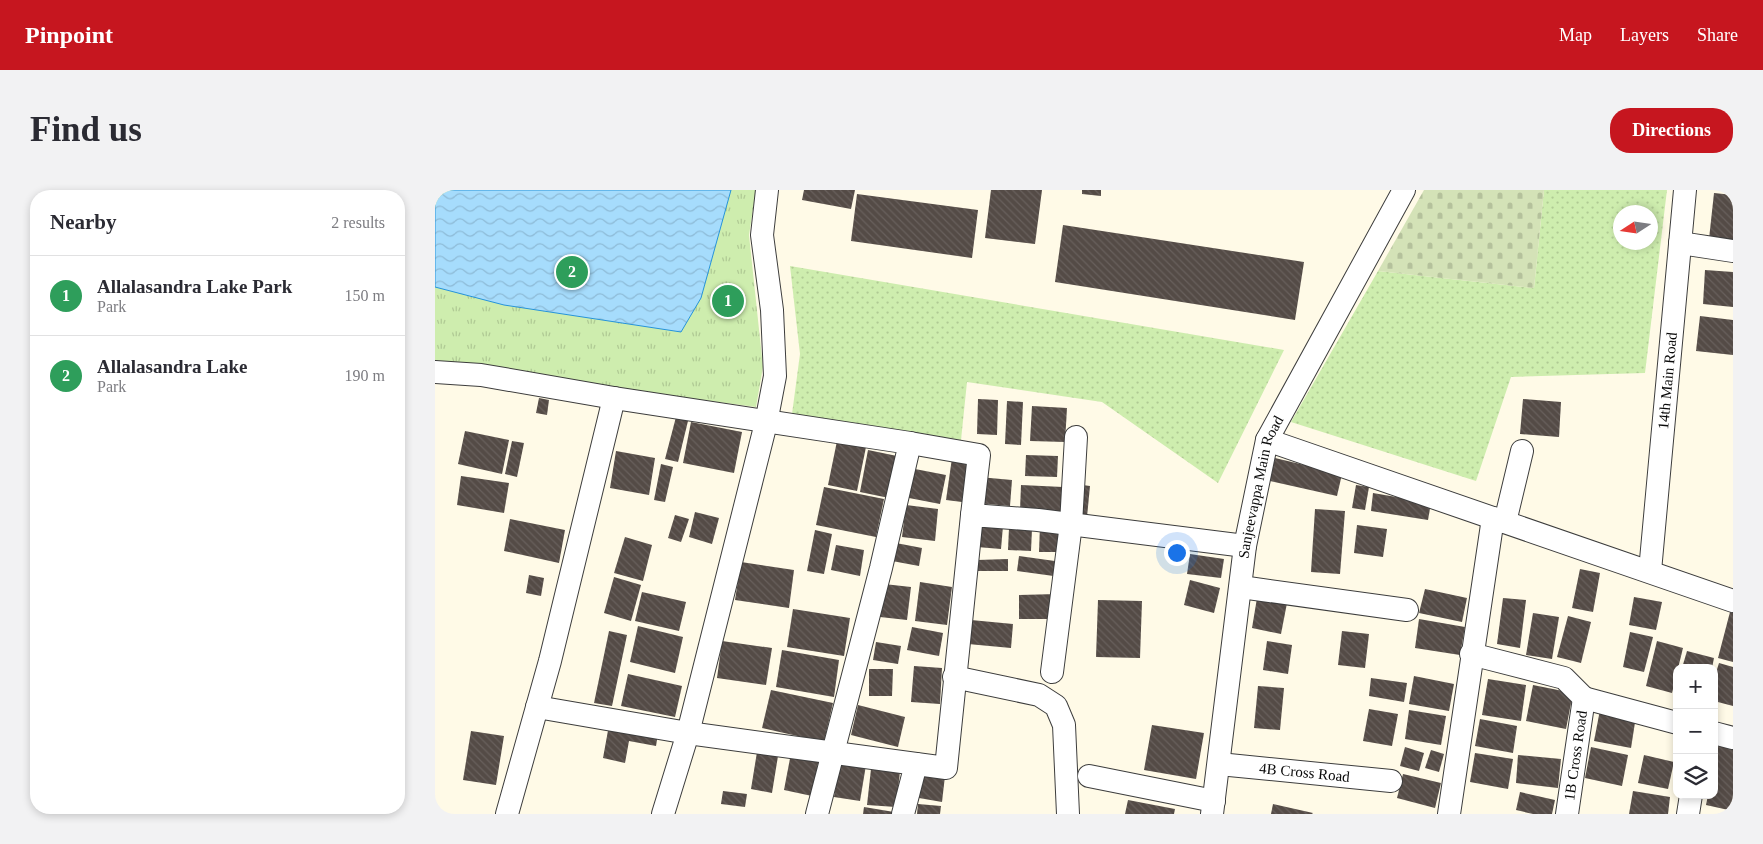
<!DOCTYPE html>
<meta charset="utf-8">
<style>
:root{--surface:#fff;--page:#f2f2f3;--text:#2b2b33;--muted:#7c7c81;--line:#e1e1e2;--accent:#c6161f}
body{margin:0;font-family:"Times New Roman",serif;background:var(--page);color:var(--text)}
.controls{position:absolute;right:15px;bottom:15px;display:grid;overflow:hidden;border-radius:10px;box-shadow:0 2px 8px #0003}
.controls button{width:45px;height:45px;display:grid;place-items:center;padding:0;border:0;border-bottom:1px solid var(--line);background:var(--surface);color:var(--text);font:25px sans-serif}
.compass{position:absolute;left:1178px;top:15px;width:45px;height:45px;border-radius:50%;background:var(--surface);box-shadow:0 2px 8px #0003;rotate:258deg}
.you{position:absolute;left:741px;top:362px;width:18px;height:18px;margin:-12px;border:4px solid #fff;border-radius:50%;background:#1a73e8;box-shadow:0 0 0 8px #1a73e833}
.badge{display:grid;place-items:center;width:32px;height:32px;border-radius:50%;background:var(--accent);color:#fff;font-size:16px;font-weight:700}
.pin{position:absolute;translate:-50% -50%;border:2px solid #fff;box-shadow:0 1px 5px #0006}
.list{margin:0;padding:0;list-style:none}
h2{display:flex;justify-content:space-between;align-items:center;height:65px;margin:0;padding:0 20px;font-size:21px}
h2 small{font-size:16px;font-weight:400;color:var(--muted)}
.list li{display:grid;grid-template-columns:32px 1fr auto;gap:15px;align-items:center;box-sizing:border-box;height:80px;padding:0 20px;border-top:1px solid var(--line)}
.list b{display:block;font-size:19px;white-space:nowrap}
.list p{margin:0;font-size:16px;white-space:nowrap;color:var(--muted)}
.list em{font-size:16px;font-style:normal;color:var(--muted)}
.icon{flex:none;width:28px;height:28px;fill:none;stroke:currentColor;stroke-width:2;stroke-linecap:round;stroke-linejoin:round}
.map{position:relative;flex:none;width:1298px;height:624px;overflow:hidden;border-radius:20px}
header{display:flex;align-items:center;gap:30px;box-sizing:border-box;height:70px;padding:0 25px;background:var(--accent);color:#fff}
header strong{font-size:24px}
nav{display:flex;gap:28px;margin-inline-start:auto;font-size:18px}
.intro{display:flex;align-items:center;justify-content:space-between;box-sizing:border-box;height:120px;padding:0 30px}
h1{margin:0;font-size:35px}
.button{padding:12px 22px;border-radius:20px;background:var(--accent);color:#fff;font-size:18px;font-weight:700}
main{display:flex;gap:30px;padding:0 30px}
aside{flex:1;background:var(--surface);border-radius:20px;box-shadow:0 2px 8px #0003}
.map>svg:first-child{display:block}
.grass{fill:url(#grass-dots);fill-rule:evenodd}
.cemetery{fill:url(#cemetery-stones)}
.park{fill:url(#park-tufts)}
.water{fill:url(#water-waves);stroke:#2693da}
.building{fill:url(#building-back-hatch)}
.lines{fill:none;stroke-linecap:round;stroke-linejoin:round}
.minor-casing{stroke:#3d3d3d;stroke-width:24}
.minor{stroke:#fff;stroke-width:22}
.labels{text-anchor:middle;stroke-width:5;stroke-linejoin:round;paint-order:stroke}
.street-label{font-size:15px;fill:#0a0a0a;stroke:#fff}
</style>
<header>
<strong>Pinpoint</strong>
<nav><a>Map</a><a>Layers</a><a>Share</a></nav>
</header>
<div class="intro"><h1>Find us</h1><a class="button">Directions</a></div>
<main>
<aside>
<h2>Nearby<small>2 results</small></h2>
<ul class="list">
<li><span class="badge" style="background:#2e9e5b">1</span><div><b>Allalasandra Lake Park</b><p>Park</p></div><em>150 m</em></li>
<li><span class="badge" style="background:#2e9e5b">2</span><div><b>Allalasandra Lake</b><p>Park</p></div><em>190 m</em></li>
</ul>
</aside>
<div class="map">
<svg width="1298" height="624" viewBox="0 0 1298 624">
<defs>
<pattern id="grass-dots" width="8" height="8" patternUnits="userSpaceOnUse" patternTransform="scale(1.25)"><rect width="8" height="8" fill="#ceedae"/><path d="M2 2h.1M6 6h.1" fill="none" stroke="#b0ca94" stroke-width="1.8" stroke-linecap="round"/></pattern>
<pattern id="cemetery-stones" width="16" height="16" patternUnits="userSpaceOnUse" patternTransform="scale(1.25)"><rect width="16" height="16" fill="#d4e2b7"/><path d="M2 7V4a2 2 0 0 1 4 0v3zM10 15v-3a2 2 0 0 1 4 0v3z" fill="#b5c19c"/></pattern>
<pattern id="park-tufts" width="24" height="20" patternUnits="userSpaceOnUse" patternTransform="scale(1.25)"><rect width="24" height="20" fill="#ceedae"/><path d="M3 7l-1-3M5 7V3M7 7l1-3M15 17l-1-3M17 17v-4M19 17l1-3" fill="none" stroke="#b0ca94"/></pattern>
<pattern id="water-waves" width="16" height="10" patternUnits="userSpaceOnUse" patternTransform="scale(1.25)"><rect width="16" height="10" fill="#a6dcfc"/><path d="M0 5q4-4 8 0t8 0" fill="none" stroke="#8ebbd7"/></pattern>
<pattern id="building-back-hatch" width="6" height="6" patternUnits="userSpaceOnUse" patternTransform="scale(1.25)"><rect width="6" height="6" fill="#544b46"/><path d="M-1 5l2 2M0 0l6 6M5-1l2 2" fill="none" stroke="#68605c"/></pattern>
</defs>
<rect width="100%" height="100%" fill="#fffae7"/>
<g class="grass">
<path d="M1109,0H1232L1210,183L1076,187L1041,291L856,232L943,81L1099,98ZM1186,22H1216V52H1186Z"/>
<path d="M355,76L849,160L783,293L667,212L532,192L526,250L357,224L365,164Z"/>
</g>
<path class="cemetery" d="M989,0H1109L1099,98L943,81Z"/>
<path class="park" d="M0,0H321L314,45L328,177L321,217L0,175Z"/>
<path class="water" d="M0,0H296L266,108L246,142L69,115L0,97Z"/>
<g class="building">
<path d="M369,0H420L416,19L367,10Z"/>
<path d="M556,0H607L600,54L550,48Z"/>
<path d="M647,0H666V6L647,4Z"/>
<path d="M1279,3L1298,5V51L1274,49Z"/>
<path d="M422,4L543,20L537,68L416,51Z"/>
<path d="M628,35L869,72L860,130L620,92Z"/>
<path d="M1270,80L1298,82V117L1268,114Z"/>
<path d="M1265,126L1298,130V165L1261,161Z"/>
<path d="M104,208L114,210L112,225L101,223Z"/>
<path d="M543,209L563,210L562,245L542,244Z"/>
<path d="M1088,209L1126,212L1124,247L1085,244Z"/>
<path d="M572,211L588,212L586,255L570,254Z"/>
<path d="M597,216L632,218L630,252L595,251Z"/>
<path d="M241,227L253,231L243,272L230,269Z"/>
<path d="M256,232L307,242L299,283L248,273Z"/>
<path d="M30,241L74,250L67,284L23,274Z"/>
<path d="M77,251L89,253L82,287L70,284Z"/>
<path d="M402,251L431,257L422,301L393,295Z"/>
<path d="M433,260L462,266L454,308L425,302Z"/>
<path d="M181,261L220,268L214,305L175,298Z"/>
<path d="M591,265L623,266L622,287L590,286Z"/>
<path d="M517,268L532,271L527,312L511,310Z"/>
<path d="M840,268L907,284L902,306L835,291Z"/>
<path d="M226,274L238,277L230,312L219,310Z"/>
<path d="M480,279L511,285L505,314L474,308Z"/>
<path d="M26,286L74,293L69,323L22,315Z"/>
<path d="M544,287L577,290L575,316L541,313Z"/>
<path d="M640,294L655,296L652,327L637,326Z"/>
<path d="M586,295L628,297L627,322L585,320Z"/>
<path d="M921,295L934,297L930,320L917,318Z"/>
<path d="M389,297L449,309L441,347L381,335Z"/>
<path d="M938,303L996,313L993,330L936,321Z"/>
<path d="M471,315L503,319L500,351L467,347Z"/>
<path d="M880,319L910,321L905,384L876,382Z"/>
<path d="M260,322L284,328L277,354L254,347Z"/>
<path d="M240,325L254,329L246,352L233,348Z"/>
<path d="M75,329L130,340L124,373L69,361Z"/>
<path d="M544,334L568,336L566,359L542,357Z"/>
<path d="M605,335H624V362H604Z"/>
<path d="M922,335L952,339L948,367L919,363Z"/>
<path d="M574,338L597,339L596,361L573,360Z"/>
<path d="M380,340L397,344L389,384L372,381Z"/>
<path d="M190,347L217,355L208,391L179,383Z"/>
<path d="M461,353L487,358L484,376L457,371Z"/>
<path d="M401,355L429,360L425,386L396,380Z"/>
<path d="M755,364L789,369L786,388L752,384Z"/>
<path d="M584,366L627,372L626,387L582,381Z"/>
<path d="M573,369V381H542V370Z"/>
<path d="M306,372L359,380L354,418L300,410Z"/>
<path d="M1145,379L1165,383L1158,422L1137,418Z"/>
<path d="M94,385L109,388L106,406L91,403Z"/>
<path d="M179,387L206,395L196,431L169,423Z"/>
<path d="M755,390L785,398L779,423L749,415Z"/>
<path d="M485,392L517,397L512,435L480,431Z"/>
<path d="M449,394L476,397L472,430L445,427Z"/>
<path d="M990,399L1032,408L1027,432L984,423Z"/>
<path d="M207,402L251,412L244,441L200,431Z"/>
<path d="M622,404V429H584V405Z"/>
<path d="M1199,407L1227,412L1221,440L1194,435Z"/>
<path d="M822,408L852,413L846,444L817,438Z"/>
<path d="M1068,408L1091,410L1085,458L1062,454Z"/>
<path d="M663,410L707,411L705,468L661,467Z"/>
<path d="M358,419L415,428L409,466L352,457Z"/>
<path d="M1295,422L1298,423V472L1283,468Z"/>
<path d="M1098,423L1124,427L1117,469L1091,465Z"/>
<path d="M1133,426L1156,432L1146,473L1122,467Z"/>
<path d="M984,429L1030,437L1025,465L980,458Z"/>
<path d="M536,430L578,434L576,458L533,454Z"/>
<path d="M203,436L248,447L240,483L195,472Z"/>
<path d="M477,437L508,443L504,466L472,460Z"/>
<path d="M174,441L192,445L177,516L159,513Z"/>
<path d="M907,441L934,444L930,478L903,475Z"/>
<path d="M1195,442L1218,447L1209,482L1188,477Z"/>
<path d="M287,451L337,458L331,495L282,488Z"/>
<path d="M832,451L857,455L853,484L828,480Z"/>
<path d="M1222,451L1248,458L1237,503L1211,496Z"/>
<path d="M441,452L466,456L463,474L438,470Z"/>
<path d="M347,460L404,470L399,507L341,497Z"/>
<path d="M1252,461L1279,468L1277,478H1247Z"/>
<path d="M1284,473L1298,477V516L1279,511V489Z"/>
<path d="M479,476L507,478L505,514L476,512Z"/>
<path d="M434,479H458L457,506H434Z"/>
<path d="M193,484L247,496L240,527L186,516Z"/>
<path d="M979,486L1019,494L1014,521L974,514Z"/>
<path d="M936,488L972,493L969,512L934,506Z"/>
<path d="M1053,489L1091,495L1086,531L1047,525Z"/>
<path d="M1098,495L1138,503L1131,539L1091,531Z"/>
<path d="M823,496L849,498L845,540L819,538Z"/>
<path d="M336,500L398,513L389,552L327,538Z"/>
<path d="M423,515L470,527L463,557L416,545Z"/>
<path d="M934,519L963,524L957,556L928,551Z"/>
<path d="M974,520L1011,526L1006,555L970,549Z"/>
<path d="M1165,520L1201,526L1196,558L1159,551Z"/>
<path d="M1045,529L1082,536L1078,563L1040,556Z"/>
<path d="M174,535L223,544L221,556L194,551L190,573L168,568Z"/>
<path d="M717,535L769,543L761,589L709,580Z"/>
<path d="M36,541L69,546L61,595L28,590Z"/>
<path d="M1284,553L1298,556V621L1271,615L1273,605H1279V576Z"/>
<path d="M970,557L989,563L984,581L965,576Z"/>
<path d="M1156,557L1193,565L1187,596L1150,588Z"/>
<path d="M996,560L1009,564L1004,582L990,578Z"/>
<path d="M322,562L343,566L337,603L316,599Z"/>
<path d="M356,563L384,568L377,606L349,600Z"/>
<path d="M1040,563L1078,569L1073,599L1035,592Z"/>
<path d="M1083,565L1126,569L1123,598L1081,593Z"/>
<path d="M1209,565L1239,572L1233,599L1203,593Z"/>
<path d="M437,570L466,573L461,617L432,615Z"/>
<path d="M405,571L431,575L425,611L399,607Z"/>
<path d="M488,583L510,586L507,612L484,608Z"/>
<path d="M968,584L1006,593L1000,618L962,608Z"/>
<path d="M288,601L312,604L310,617L286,614Z"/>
<path d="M1198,601L1235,607L1233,624H1194Z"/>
<path d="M1085,602L1120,610L1117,624H1098L1081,620Z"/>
<path d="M693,610L740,619L739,624H690Z"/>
<path d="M483,614L506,616L505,624H482Z"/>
<path d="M838,614L878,623L877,624H836Z"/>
<path d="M429,617L459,622L458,624H428Z"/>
</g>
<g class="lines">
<defs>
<g id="minor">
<path d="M1245,53L1298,61"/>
<path d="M0,182L46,185L179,208L475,253L446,378L382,624"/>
<path d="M832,250L1298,411"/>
<path d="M475,253L544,265L537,325"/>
<path d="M1070,332L1087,261"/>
<path id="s1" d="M1215,381L1250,0"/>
<path d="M806,397L972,420"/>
<path d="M1036,464L1129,488L1149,508"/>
<path d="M617,482L636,334L641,247"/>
<path d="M519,487L604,505L621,516L629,535L633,624"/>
<path d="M1149,508L1242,533"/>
<path d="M102,517L253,543L511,578L537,325L603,330L810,356"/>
<path d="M1279,543L1298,548"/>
<path id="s2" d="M784,574L956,591"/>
<path d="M654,586L779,611"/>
<path d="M72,624L115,471L179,208"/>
<path d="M228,624L253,543L331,233L340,186L337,120L327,45L332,0"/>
<path d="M468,624L481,574"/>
<path id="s3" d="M777,624L810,356L832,250L969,0"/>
<path d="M1014,624L1058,328"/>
<path id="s4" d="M1132,624L1149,508"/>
<path d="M1253,624L1256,605"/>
</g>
</defs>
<use href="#minor" class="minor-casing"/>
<use href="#minor" class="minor"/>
</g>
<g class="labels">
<g class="street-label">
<text dy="5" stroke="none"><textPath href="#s1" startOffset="191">14th Main Road</textPath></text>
<text dy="5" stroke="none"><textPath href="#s3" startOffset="331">Sanjeevappa Main Road</textPath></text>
<text dy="5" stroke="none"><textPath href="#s4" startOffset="59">1B Cross Road</textPath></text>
<text dy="5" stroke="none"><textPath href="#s2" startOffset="86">4B Cross Road</textPath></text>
</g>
</g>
</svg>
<div class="controls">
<button>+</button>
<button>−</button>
<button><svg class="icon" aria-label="layers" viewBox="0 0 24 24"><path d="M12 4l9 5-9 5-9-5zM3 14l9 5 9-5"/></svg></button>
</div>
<svg class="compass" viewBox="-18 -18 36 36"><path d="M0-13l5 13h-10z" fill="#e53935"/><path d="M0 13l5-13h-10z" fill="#7c7c81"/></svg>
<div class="you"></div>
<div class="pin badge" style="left:293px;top:111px;background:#2e9e5b">1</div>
<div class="pin badge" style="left:137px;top:82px;background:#2e9e5b">2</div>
</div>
</main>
